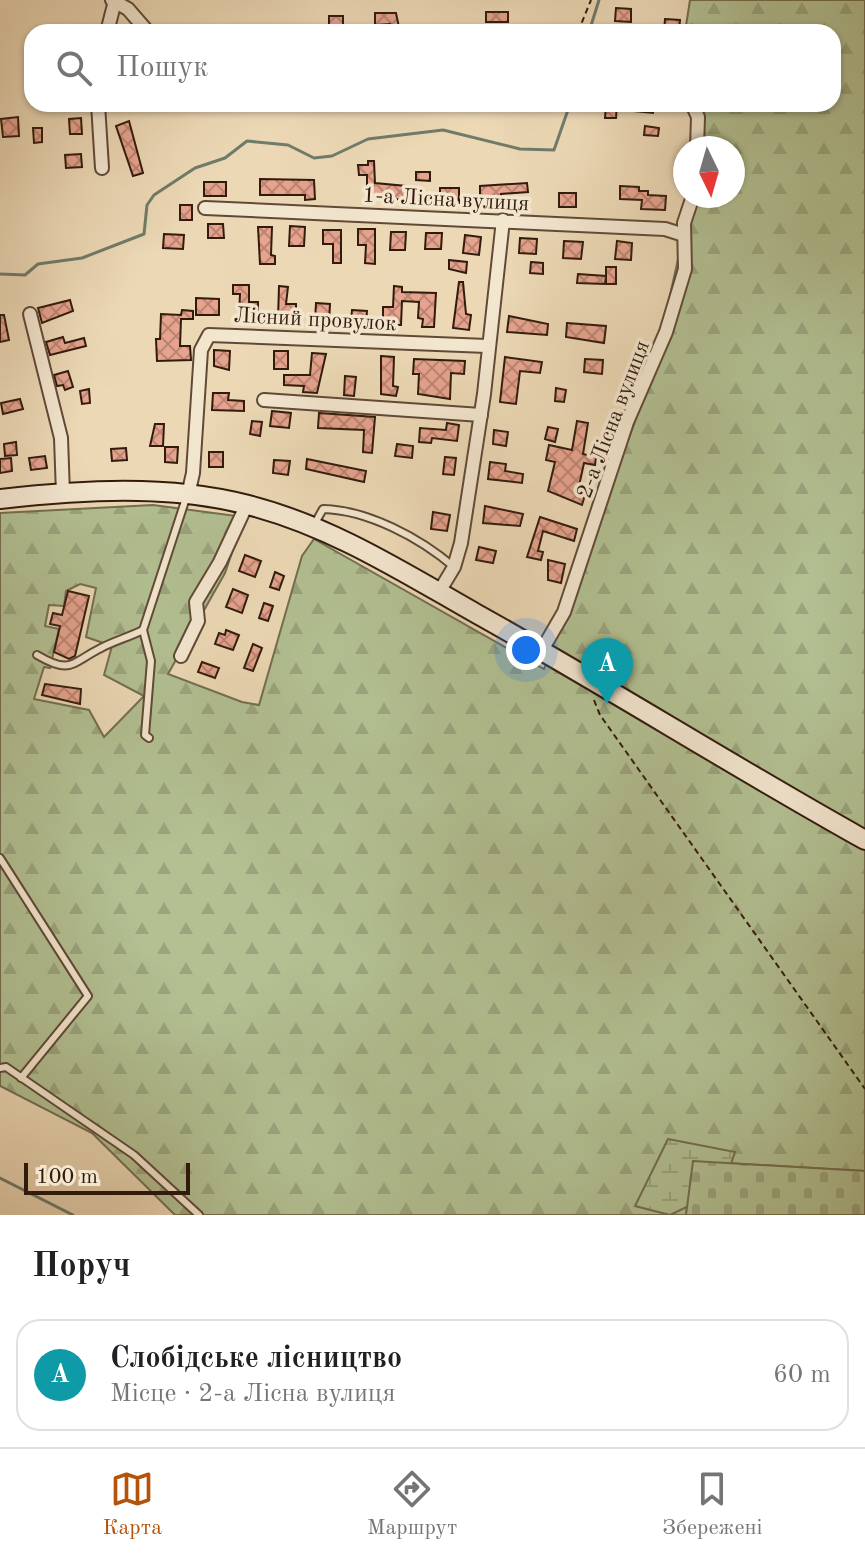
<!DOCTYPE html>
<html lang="uk">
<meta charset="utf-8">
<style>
:root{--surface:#fff;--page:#f6f6f6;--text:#202124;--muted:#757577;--line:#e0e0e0;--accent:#b45309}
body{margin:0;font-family:"Old Standard TT",serif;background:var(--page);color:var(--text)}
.compass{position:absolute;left:673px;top:136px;width:72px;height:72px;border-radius:50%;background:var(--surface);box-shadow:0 2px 6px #0004;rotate:175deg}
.scale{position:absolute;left:24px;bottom:20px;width:166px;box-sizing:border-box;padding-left:8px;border:4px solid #321b0d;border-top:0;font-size:22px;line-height:28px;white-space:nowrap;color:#321b0d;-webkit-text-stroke:6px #f3e6cf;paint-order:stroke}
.you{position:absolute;left:526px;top:650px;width:28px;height:28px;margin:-20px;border:6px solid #fff;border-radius:50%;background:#1a73e8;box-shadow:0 0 0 12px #1a73e833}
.badge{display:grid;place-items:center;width:52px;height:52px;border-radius:50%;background:var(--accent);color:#fff;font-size:26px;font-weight:700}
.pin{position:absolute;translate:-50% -66px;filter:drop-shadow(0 2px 4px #0008)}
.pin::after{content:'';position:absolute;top:42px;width:28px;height:24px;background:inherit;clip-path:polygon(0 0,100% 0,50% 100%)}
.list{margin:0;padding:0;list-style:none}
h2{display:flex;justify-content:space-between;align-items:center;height:104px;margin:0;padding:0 32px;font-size:34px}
h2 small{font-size:26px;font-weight:400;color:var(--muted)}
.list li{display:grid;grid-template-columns:52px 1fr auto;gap:24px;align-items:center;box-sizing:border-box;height:112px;margin:0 16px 16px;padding:0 16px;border:2px solid var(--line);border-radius:24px}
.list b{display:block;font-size:30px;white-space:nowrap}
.list p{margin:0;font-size:26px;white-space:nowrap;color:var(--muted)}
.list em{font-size:26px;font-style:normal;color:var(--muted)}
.icon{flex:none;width:44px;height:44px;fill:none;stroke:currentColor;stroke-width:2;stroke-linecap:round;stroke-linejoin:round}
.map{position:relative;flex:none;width:865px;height:1215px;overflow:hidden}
.search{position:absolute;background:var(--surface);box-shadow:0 2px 6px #0004;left:24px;right:24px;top:24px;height:88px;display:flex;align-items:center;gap:20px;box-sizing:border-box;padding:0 28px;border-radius:24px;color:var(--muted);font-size:30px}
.sheet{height:232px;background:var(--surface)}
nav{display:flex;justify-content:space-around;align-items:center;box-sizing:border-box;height:112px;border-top:2px solid var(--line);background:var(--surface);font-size:22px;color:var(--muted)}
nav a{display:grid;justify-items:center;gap:4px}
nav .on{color:var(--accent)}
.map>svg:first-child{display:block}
.forest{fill:url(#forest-firs);stroke:#726e50;stroke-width:2;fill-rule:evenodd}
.wetland{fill:url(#wetland-marsh);stroke:#726e50;stroke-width:2}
.cemetery{fill:url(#cemetery-stones);stroke:#726e50;stroke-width:2}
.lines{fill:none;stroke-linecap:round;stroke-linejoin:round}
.stream{stroke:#707b6a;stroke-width:3}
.building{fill:url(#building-cross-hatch);stroke:#321b0d;stroke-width:2}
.lane-casing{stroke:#604a37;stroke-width:10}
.street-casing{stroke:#604a37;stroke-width:16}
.secondary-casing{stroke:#321b0d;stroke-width:22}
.path{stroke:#321b0d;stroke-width:2;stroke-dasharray:6 4;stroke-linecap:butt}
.lane{stroke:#f3e6cf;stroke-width:6}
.street{stroke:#f3e6cf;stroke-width:12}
.secondary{stroke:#f3e6cf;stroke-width:18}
.labels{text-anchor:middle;stroke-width:7;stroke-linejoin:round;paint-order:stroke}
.street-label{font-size:22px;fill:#321b0d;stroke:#f3e6cf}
</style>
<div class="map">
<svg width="865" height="1215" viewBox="0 0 865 1215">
<defs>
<pattern id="forest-firs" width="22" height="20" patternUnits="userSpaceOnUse" patternTransform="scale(2)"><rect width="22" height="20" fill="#b2c092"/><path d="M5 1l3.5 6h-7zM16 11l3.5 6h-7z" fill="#9aa47d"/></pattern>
<pattern id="wetland-marsh" width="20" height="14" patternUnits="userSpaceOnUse" patternTransform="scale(2)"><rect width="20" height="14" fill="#b2c092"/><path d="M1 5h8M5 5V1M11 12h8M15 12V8" fill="none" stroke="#9aa47d"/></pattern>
<pattern id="cemetery-stones" width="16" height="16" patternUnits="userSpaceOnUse" patternTransform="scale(2)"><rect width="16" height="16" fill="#b2c092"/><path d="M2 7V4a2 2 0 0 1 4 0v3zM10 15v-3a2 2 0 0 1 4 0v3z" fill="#9aa47d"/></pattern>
<pattern id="building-cross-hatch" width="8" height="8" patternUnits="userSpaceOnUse" patternTransform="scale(2)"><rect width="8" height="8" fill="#e6a38d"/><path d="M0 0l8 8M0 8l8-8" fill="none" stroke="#bb8472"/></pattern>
</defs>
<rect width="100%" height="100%" fill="#ecd8b5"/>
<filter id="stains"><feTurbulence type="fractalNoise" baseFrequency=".0025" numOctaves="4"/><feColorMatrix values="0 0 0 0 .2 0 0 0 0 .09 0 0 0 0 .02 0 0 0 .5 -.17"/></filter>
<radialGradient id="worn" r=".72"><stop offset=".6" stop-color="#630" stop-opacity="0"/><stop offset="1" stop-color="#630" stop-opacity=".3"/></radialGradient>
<path class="forest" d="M690,0H865V1171L693,1161L686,1215H175L92,1133L0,1086V513L153,505L244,517L225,573L168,674L242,702L259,705L302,556L314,539L544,669L653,372L692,196H733V148H702L696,104H833V32H685ZM80,584L96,588L86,637L112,646L104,675L144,696L104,737L89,710L34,699L44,667L50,668L59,629L45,626L49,605L64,606L66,591Z"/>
<path class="wetland" d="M668,1139L735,1152L722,1190L670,1215L635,1206Z"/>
<path class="cemetery" d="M693,1161L865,1171V1215H686Z"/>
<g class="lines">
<g class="stream">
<path d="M589,32L599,0"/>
<path d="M0,274L25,275L38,264L82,258L144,234L147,205L154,195L195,168L225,158L247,141L288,145L314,158L332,156L368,139L443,130L520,149L554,150L570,104"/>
<path d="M0,1178L73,1215"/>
</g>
</g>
<g class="building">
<path d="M616,8L631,9V22L615,21Z"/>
<rect x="486" y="12" width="22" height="10"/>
<path d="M375,13H396L400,32H390V24L375,25Z"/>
<rect x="329" y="16" width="14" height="16"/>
<path d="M665,19L680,20L679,32H664Z"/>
<path d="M606,104H617L616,118H605Z"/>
<path d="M624,104H654L653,113L624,110Z"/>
<path d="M18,117L19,136L3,137L1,119Z"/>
<path d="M81,118L82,134H70L69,119Z"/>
<path d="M129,121L143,173L133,176L116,126Z"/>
<path d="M645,126L659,128L658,136L644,135Z"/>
<path d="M33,128H42V142L34,143Z"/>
<path d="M81,154L82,167L66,168L65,155Z"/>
<path d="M368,161H374L375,183L417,187V200L367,198V175H359L358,165H368Z"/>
<path d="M416,172H430V181L416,180Z"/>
<path d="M260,179L314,180L315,199L305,200V195H260Z"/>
<rect x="204" y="182" width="22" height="14"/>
<path d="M527,183L528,192L501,194V203H480V186Z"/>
<path d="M620,186L639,187V191H648V195L666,196L665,210L641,209L642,200L620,199Z"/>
<path d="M440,188H459V203L440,202Z"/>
<rect x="559" y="193" width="17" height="14"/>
<rect x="180" y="205" width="12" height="15"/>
<path d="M208,224H223L224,238H208Z"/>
<path d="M290,226L305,227L304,246H289Z"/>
<path d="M258,227H272L271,255L275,256V264H260Z"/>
<path d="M358,229H375V264L365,263L366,245H358Z"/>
<path d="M323,230H341V263H333V244H323Z"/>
<path d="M391,232H406L405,250H390Z"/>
<path d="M426,233H442L441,249H425Z"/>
<path d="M164,234L184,235L183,249L163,248Z"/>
<path d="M465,235L481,237L479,255L463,253Z"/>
<path d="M520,238L537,239L536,254L519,253Z"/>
<path d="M564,241L583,242L581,259L563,258Z"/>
<path d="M617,241L632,243L631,260L615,259Z"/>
<path d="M449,260L467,262L466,273L449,269Z"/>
<path d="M531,262L543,263V274L530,273Z"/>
<rect x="606" y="267" width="10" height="17"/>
<path d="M578,274L606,276L605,284L577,283Z"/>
<path d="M459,282H463L466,314L471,315L469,330L453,328Z"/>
<path d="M233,285H249V302H258V317H239L240,294H233Z"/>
<path d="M279,286L288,287L286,304H296V320L278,319Z"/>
<path d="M394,286L402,287V292L436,293L434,327H422L423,319L418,318L419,302L402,301L401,325H383V307H393Z"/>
<path d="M196,298L219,299V315H196Z"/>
<path d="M70,300L73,311L42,323L38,308Z"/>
<path d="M316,303L330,304L329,322L315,321Z"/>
<path d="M182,310L193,311V319H181L180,346H190L191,360L157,361L156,339H160L161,314L181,315Z"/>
<path d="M352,310L367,311L366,323L351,322Z"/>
<path d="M0,315H4L9,340L0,342Z"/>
<path d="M509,316L548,324L547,335L507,332Z"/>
<path d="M567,323L606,326L604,343L566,337Z"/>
<path d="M63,337L65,343L84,338L86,346L50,355L46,342Z"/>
<path d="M214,350L230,351L229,370L214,366Z"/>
<rect x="274" y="351" width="14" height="18"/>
<path d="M312,353L326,354L317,393L303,392L304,386L284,385V375H310Z"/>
<path d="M381,356L394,357L393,386L398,387L396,396L381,394Z"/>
<path d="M505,357L542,362L540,373L520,371L516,404L500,402Z"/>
<path d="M414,359L465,361L464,374L451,373L450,399L418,394L419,374H413Z"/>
<path d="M585,359L603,360L602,374L584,372Z"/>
<path d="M68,371L73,387L65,390L63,385L57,386L54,375Z"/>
<path d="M345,376L356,377L354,396L344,395Z"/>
<path d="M556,388L566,390L564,402L555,401Z"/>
<path d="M89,389L90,403L82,404L80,391Z"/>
<path d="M213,393H229L228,400L244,401V411L212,410Z"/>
<path d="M20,399L23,409L3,414L1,403Z"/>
<path d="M272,411L291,413L289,428L270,426Z"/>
<path d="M319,413L375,417L372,453L363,452L364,430L318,428Z"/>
<path d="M252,421L262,422L260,436L250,434Z"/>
<path d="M577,421L588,423L583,454L596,457L595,465L584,463L579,486L587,488L582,505L548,491L555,462L546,460L549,445L572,450Z"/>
<path d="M447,423L459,425L457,441L432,438L431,443L419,442L420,428L446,430Z"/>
<path d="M155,424H164L163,446H150Z"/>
<path d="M548,427L558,429L555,442L545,439Z"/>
<path d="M494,430L508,432L506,446L493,444Z"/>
<path d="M16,442L17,455L5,456L4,444Z"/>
<path d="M397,444L413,446L412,458L395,456Z"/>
<path d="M165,447H178L177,463L165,462Z"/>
<path d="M126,448L127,460L112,461L111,449Z"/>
<rect x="209" y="452" width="14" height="15"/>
<path d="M45,456L47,468L31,470L29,458Z"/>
<path d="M445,457L456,458L454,475L443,474Z"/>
<path d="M11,458L12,471L0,473V459Z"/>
<path d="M307,459L366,471L364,482L306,469Z"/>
<path d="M274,460L290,461L288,475L273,473Z"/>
<path d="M490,462L506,464L505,471L523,474L522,483L488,479Z"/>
<path d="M485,506L523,514L520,526L483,523Z"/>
<path d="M433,512L450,515L447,531L431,529Z"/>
<path d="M540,517L577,529L574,541L543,531L538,551L543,552L541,560L527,557Z"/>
<path d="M479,547L496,551L493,563L476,560Z"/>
<path d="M245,555L261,561L255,577L239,571Z"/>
<path d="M548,560L565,564L561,583L548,580Z"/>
<path d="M275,572L284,576L279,590L270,587Z"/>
<path d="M233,589L248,595L242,613L226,607Z"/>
<path d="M68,591L89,596L75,656L69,659L54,652L60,626L50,624L53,613L62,615Z"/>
<path d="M264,603L273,606L268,621L259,618Z"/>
<path d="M226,630L239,635L233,650L215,644L219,633L225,635Z"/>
<path d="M253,644L262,648L253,671L244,668Z"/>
<path d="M202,662L219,668L215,678L198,672Z"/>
<path d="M45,684L81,689L80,704L42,695Z"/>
</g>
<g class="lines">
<defs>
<g id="lane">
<path d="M314,525L323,509C368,510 420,538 454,567"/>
<path d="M37,655C71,675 71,663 101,648C114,641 129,637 143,630"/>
<path d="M149,738L145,735L151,661L143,630L186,498"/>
<path d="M0,858L88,996L21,1078"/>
<path d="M0,1068L6,1067L134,1155L199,1215"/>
</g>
<g id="street">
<path d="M112,0L128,9L148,32"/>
<path d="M107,32L115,1"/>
<path d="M98,104L102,168"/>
<path d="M692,104L698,117L697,148"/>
<path d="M205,208L665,229L684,235"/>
<path d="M30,314L61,438L63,494"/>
<path d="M264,400L481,415"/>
<path d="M188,495L193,473L201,350L209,335L487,346"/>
<path d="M439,592L454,567L461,543L484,394L503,220"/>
<path d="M542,650L564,612L627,422L666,332L685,269L684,223L693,196"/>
<path d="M181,656L198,621L196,602L220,562L247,504"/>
</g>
<path id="secondary" d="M0,499C81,490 168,484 248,505C331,526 403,572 477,614C608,687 734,767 865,840"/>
</defs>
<use href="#lane" class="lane-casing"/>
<use href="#street" class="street-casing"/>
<use href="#secondary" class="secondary-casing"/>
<g class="path">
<path d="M578,32L591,0"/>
<path d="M594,700L600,715L865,1089"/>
</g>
<use href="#lane" class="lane"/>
<use href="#street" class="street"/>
<use href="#secondary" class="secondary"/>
</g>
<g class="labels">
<g class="street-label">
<text transform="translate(446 198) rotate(3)" y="8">1-а Лісна вулиця</text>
<text transform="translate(315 318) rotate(3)" y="8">Лісний провулок</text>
<text transform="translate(612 419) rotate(-69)" y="8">2-а Лісна вулиця</text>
</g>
</g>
<rect width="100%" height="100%" filter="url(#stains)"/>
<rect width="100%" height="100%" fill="url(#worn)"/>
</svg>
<svg class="compass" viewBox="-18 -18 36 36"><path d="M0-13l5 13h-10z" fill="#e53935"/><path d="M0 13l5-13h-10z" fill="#757577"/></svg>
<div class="scale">100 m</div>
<div class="you"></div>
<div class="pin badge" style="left:607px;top:704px;background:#0f9aa8">A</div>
<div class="search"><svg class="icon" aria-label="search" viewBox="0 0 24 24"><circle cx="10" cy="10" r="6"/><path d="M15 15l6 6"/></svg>Пошук</div>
</div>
<section class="sheet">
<h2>Поруч<small></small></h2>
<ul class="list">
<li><span class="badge" style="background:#0f9aa8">A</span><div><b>Слобідське лісництво</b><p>Місце · 2-а Лісна вулиця</p></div><em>60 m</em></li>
</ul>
</section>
<nav>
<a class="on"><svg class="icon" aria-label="map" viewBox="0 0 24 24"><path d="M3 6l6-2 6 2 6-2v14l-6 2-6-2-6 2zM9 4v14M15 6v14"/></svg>Карта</a>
<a><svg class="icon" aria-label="directions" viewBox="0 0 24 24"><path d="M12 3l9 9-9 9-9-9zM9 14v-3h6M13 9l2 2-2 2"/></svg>Маршрут</a>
<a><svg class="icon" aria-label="saved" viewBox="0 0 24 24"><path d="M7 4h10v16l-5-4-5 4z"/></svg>Збережені</a>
</nav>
